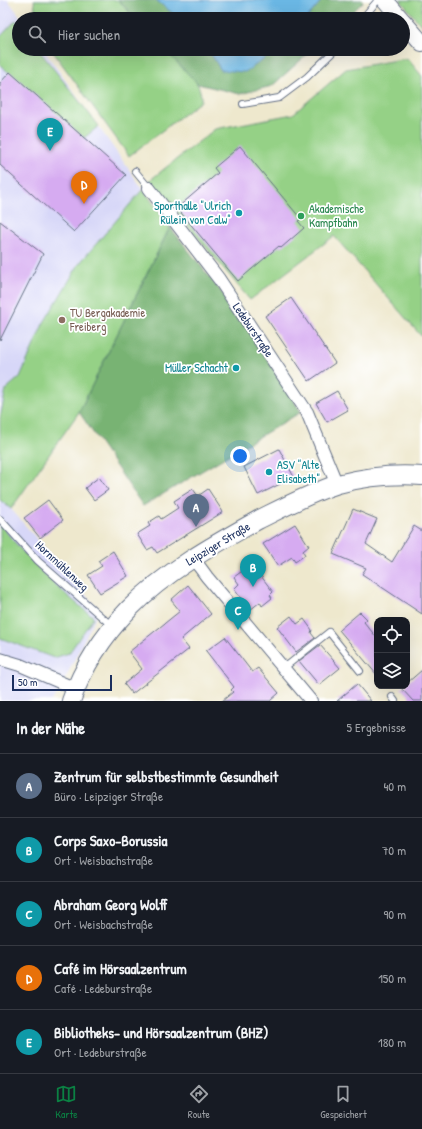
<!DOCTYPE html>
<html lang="de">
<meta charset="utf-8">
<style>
:root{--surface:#171b24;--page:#242831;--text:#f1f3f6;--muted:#9ea1a6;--line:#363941;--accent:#0b8043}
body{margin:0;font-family:"Patrick Hand",sans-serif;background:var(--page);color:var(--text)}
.controls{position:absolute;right:12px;bottom:12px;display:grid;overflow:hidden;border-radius:8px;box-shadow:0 4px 16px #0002}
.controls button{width:36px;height:36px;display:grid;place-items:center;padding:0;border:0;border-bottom:1px solid var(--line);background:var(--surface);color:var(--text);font:20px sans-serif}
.scale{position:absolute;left:12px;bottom:10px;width:100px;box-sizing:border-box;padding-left:4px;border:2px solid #1b2f5e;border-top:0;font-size:11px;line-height:14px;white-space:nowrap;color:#1b2f5e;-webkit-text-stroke:3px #fff;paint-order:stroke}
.you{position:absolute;left:240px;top:456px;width:14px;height:14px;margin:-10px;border:3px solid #fff;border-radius:50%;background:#1a73e8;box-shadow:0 0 0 6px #1a73e833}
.badge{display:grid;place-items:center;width:26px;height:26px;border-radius:50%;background:var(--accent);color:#fff;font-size:13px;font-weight:700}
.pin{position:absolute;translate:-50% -33px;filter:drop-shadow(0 1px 2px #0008)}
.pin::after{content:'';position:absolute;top:21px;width:14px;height:12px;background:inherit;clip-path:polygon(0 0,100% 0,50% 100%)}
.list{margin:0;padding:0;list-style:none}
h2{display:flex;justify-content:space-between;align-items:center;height:52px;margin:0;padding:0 16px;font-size:17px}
h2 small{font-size:13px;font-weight:400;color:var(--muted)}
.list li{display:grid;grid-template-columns:26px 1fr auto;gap:12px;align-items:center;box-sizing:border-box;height:64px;padding:0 16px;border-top:1px solid var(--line)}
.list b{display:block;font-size:15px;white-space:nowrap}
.list p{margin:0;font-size:13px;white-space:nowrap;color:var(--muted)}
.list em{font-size:13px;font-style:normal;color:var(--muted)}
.icon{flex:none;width:22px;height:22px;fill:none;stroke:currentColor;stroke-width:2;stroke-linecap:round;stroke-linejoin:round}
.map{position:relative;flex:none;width:422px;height:701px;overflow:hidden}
.search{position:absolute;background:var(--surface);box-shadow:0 4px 16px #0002;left:12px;right:12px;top:12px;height:44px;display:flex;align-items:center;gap:10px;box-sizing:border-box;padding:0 14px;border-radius:22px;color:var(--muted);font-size:15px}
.sheet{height:372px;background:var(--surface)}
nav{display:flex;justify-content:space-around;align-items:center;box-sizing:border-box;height:56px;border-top:1px solid var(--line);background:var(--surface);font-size:11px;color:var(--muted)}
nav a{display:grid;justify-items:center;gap:2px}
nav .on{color:var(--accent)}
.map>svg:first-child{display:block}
.built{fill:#d7d7f8}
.green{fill:#95d186;stroke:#588072}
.forest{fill:#78b373;stroke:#4a7168}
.water{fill:#6bb7e4;stroke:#4373a1}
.building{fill:#d6abf1}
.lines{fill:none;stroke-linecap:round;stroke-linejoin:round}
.service-casing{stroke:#657085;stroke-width:8}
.minor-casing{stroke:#657085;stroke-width:14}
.secondary-casing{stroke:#657085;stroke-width:18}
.primary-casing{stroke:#657085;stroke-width:20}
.service{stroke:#fff;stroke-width:6}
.minor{stroke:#fff;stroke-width:12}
.secondary{stroke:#fff;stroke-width:16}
.primary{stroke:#fff;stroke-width:18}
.culture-dot{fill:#0f9aa8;stroke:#fff;stroke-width:1.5}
.leisure-dot{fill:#2e9e5b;stroke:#fff;stroke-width:1.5}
.education-dot{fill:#8d6e63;stroke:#fff;stroke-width:1.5}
.labels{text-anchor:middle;stroke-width:3.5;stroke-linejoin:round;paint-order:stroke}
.culture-label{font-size:12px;fill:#0d838f;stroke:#fff;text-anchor:end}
.leisure-label{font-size:12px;fill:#27864d;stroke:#fff;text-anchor:start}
.education-label{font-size:12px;fill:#785e54;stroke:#fff;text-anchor:start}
.street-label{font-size:12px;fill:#1b2f5e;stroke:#fff}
</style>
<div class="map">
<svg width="422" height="701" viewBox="0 0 422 701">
<rect width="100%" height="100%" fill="#fff"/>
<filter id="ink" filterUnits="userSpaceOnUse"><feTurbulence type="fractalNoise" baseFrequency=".025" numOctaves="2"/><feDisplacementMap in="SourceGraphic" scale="8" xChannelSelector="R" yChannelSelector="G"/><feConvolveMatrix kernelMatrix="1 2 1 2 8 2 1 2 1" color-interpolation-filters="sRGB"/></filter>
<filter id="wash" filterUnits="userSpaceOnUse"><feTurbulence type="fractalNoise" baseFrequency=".012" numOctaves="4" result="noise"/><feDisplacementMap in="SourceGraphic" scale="16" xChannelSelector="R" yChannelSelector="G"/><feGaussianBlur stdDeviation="0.9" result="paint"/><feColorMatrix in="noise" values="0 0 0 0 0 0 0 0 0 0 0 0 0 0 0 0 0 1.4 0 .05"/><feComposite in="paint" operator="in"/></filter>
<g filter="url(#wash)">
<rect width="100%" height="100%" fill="#eee8cd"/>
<path class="built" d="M0,0H8L22,19H19V49H43L170,227L79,412L11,509L99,610L63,683L52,701H0Z"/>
<g class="green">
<path d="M34,0H118L136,19H36Z"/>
<path d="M400,0H422V26Z"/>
<path d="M16,20L19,25V49H38L99,126L84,138L0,65V37Z"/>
<path d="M51,49H164C178,63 203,79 201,101L129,156Z"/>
<path d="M407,58L422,76V337L334,236L250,300L150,180L215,129L293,114L346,69Z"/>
<path d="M143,189L170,227L79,412L11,509L0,500V418L6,389L20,377L43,324L79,264Z"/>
<path d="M0,524C27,559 58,590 94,617L69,653L54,658L0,638Z"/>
</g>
<g class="forest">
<path d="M118,0H156L180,19H136Z"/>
<path d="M322,0H362L363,2L346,19H306Z"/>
<path d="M164,49H208L221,70L263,60L271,49H313L272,86L240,94L198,84Z"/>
<path d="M170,227L238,313L301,412L143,506L79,412Z"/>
</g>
<g class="water">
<path d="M156,0H322L306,19H180Z"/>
<path d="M208,49H271L263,60L245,72L221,70Z"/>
</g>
<g id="blocks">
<g class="building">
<path d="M10,72L126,175L74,232L0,165V83Z"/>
<path d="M240,146L301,219L298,221L304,228L281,248L279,246L238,281L177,208L218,173L214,168Z"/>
<path d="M0,221L43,254L0,340Z"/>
<path d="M291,298L335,363L309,381L265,316Z"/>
<path d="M337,391L348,410L327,422L316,403Z"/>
<path d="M279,449L294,477L258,495L244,467Z"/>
<path d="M99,477L108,490L94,500L85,488Z"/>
<path d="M193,489L198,496L208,489L223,512L157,553L153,547L147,550L137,534L150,526L148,523L159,516L161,519L178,508L174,501Z"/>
<path d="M48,500L63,520L40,538L24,518Z"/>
<path d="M353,509L377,519L366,544L392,562L414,526L422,531V614L362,574L366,568L333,554Z"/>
<path d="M295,524L309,546L303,551L305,555L295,562L292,557L278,566L263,544Z"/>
<path d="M113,551L128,576L100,593L88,575L102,566L98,561Z"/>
<path d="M252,564L273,592L270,595L272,598L262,606L260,602L250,610L234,589L239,584L234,577Z"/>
<path d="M188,585L211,614L181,639L189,649L132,694L124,684L142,669L129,652L180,611L171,600Z"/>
<path d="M360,612L367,619L364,622L377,638V675L339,630Z"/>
<path d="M291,616L297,624L304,619L312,630L311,633L315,638L296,652L277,627Z"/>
<path d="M225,637L252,672L258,668L279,693L270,701H222L233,692L231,690L234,687L206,651Z"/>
<path d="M320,645L340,668L319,685L299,661Z"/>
<path d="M422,670V701H413L401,688L407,686V683Z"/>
<path d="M357,684L371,701H337Z"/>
</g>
</g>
</g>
<g filter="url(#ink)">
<use href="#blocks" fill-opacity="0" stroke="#657085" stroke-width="1"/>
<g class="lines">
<defs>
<g id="service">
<path d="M362,19L378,0"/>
<path d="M243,104L279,98L307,77L336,49"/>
<path d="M135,171L149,188"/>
<path d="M0,519L38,561L112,626"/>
<path d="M284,668L329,632L360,671"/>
<path d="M392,697L395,701"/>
</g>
<g id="minor">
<path d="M149,188L219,279L307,412L337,485"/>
<path d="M193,558L207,577L311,701"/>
<path d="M0,659L20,665L76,689"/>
</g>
<g id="secondary">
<path d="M385,0L401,19"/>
<path d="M403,21L422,43"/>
</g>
<path id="primary" d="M71,701C83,667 104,635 129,609C165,572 213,545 258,520C284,507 310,493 338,484C365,477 394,474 422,476"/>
</defs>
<use href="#service" class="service-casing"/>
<use href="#minor" class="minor-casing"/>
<use href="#secondary" class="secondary-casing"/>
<use href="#primary" class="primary-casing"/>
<use href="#service" class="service"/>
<use href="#minor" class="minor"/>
<use href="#secondary" class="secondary"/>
<use href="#primary" class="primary"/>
</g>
</g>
<g class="culture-dot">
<circle cx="239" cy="213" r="4"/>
<circle cx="236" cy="368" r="4"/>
<circle cx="269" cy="472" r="4"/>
</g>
<circle class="leisure-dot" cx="301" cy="216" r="4"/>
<circle class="education-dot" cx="62" cy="320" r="4"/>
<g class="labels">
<g class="culture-label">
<text x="231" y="210">Sporthalle "Ulrich<tspan x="231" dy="14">Rülein von Calw"</tspan></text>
<text x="228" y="372">Müller Schacht</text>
<text x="277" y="469" text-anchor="start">ASV "Alte<tspan x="277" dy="14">Elisabeth"</tspan></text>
</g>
<g class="leisure-label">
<text x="309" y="213">Akademische<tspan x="309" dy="14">Kampfbahn</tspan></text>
</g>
<g class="education-label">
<text x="70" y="317">TU Bergakademie<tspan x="70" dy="14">Freiberg</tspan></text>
</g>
<g class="street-label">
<text transform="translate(253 330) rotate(56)" y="4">Ledeburstraße</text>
<text transform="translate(218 544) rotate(-31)" y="4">Leipziger Straße</text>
<text transform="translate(62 566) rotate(43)" y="4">Hornmühlenweg</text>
</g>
</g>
</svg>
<div class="controls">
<button><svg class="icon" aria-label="locate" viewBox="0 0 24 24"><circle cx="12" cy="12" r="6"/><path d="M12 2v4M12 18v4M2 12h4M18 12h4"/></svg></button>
<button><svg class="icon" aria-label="layers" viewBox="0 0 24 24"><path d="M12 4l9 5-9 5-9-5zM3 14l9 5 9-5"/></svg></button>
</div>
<div class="scale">50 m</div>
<div class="you"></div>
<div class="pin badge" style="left:196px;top:527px;background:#5c6f8a">A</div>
<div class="pin badge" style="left:253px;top:587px;background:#0f9aa8">B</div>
<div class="pin badge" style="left:238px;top:630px;background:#0f9aa8">C</div>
<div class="pin badge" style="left:84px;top:204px;background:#e8710a">D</div>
<div class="pin badge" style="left:50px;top:151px;background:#0f9aa8">E</div>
<div class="search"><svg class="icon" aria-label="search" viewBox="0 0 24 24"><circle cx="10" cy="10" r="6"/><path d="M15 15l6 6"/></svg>Hier suchen</div>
</div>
<section class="sheet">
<h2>In der Nähe<small>5 Ergebnisse</small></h2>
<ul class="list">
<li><span class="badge" style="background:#5c6f8a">A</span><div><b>Zentrum für selbstbestimmte Gesundheit</b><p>Büro · Leipziger Straße</p></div><em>40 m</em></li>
<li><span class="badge" style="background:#0f9aa8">B</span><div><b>Corps Saxo-Borussia</b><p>Ort · Weisbachstraße</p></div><em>70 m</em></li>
<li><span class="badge" style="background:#0f9aa8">C</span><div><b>Abraham Georg Wolff</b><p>Ort · Weisbachstraße</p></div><em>90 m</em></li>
<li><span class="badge" style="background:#e8710a">D</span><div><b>Café im Hörsaalzentrum</b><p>Café · Ledeburstraße</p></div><em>150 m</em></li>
<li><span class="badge" style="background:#0f9aa8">E</span><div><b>Bibliotheks- und Hörsaalzentrum (BHZ)</b><p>Ort · Ledeburstraße</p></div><em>180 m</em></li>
</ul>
</section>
<nav>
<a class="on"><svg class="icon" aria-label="map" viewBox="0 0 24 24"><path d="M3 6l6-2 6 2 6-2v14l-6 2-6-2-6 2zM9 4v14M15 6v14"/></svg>Karte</a>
<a><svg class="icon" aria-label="directions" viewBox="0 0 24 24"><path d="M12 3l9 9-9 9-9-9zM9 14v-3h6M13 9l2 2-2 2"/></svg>Route</a>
<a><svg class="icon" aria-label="saved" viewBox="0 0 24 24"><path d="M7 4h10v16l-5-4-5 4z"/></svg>Gespeichert</a>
</nav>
